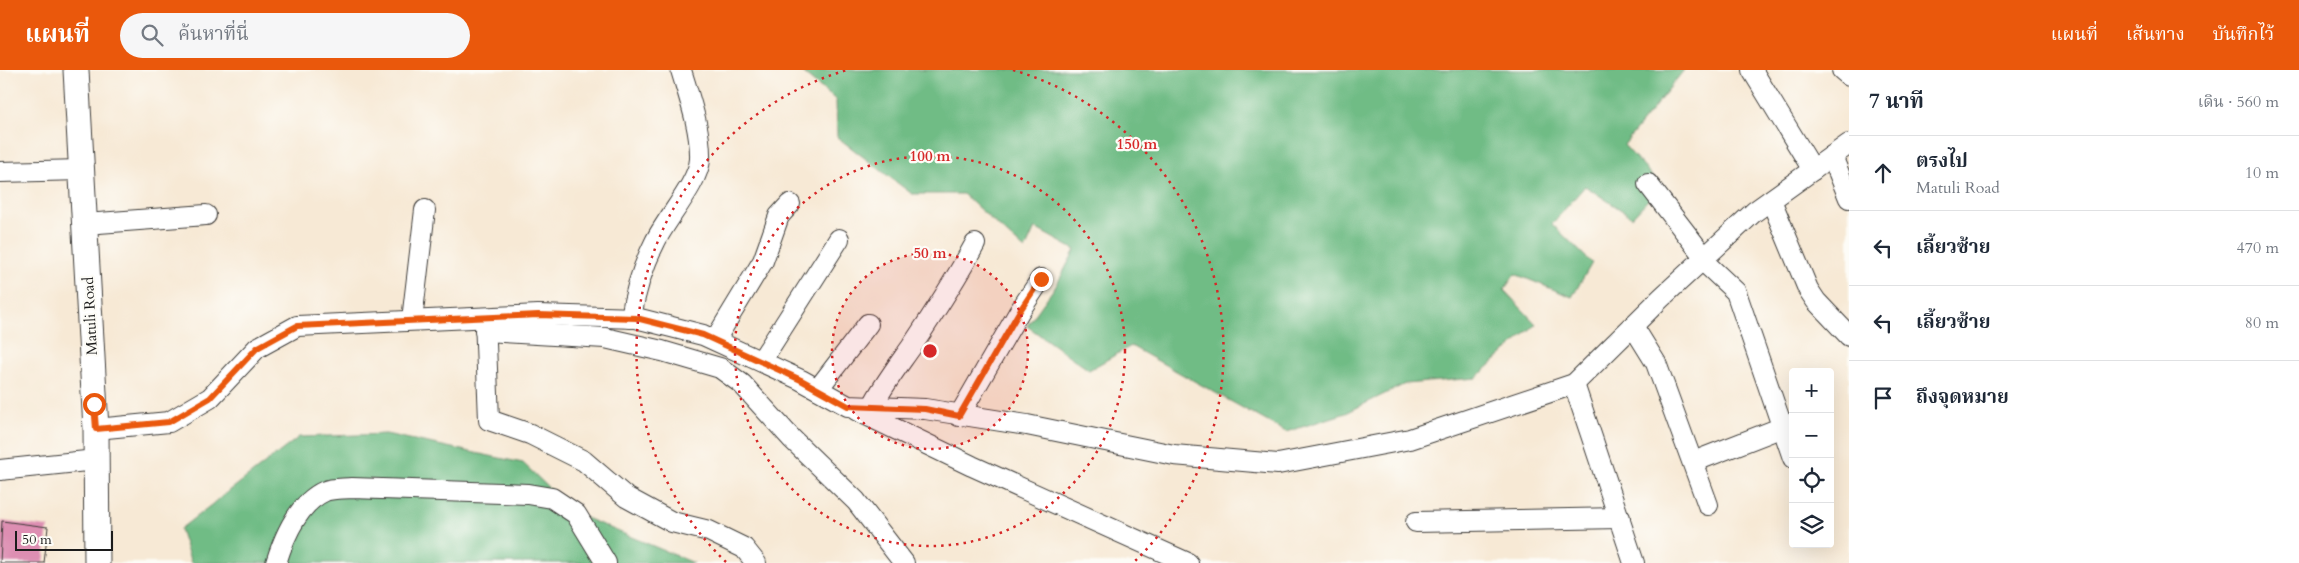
<!DOCTYPE html>
<html lang="th">
<meta charset="utf-8">
<style>
:root{--surface:#fff;--page:#f6f6f7;--text:#1f2937;--muted:#747a83;--line:#e0e1e3;--accent:#ea580c}
body{margin:0;font-family:Cardo,"Noto Serif Thai",serif;background:var(--page);color:var(--text)}
.controls{position:absolute;right:15px;bottom:15px;display:grid;overflow:hidden;border-radius:5px;box-shadow:0 5px 20px #0002}
.controls button{width:45px;height:45px;display:grid;place-items:center;padding:0;border:0;border-bottom:1px solid var(--line);background:var(--surface);color:var(--text);font:25px sans-serif}
.scale{position:absolute;left:15px;bottom:12px;width:98px;box-sizing:border-box;padding-left:5px;border:2px solid #1c1c1c;border-top:0;font-size:14px;line-height:18px;white-space:nowrap;color:#1c1c1c;-webkit-text-stroke:4px #fdfcf7;paint-order:stroke}
.stop{position:absolute;width:15px;height:15px;margin:-11px;border:4px solid #ea580c;border-radius:50%;background:#fff}
.stop.end{background:#ea580c;border-color:#fff;box-shadow:0 1px 5px #0008}
.list{margin:0;padding:0;list-style:none}
h2{display:flex;justify-content:space-between;align-items:center;height:65px;margin:0;padding:0 20px;font-size:21px}
h2 small{font-size:16px;font-weight:400;color:var(--muted)}
.list li{display:grid;grid-template-columns:32px 1fr auto;gap:15px;align-items:center;box-sizing:border-box;height:75px;padding:0 20px;border-top:1px solid var(--line)}
.list b{display:block;font-size:19px;white-space:nowrap}
.list p{margin:0;font-size:16px;white-space:nowrap;color:var(--muted)}
.list em{font-size:16px;font-style:normal;color:var(--muted)}
.icon{flex:none;width:28px;height:28px;fill:none;stroke:currentColor;stroke-width:2;stroke-linecap:round;stroke-linejoin:round}
.map{position:relative;flex:none;width:1849px;height:493px;overflow:hidden}
header{display:flex;align-items:center;gap:30px;box-sizing:border-box;height:70px;padding:0 25px;background:var(--accent);color:#fff}
header strong{font-size:24px}
nav{display:flex;gap:28px;margin-inline-start:auto;font-size:18px}
.search{width:350px;height:45px;background:var(--page);display:flex;align-items:center;gap:12px;box-sizing:border-box;padding:0 18px;border-radius:28px;color:var(--muted);font-size:19px}
main{display:flex}
aside{flex:1;background:var(--surface)}
.map>svg:first-child{display:block}
.forest{fill:#70bc85;stroke:#466c50}
.building{fill:#dd8eb2}
.lines{fill:none;stroke-linecap:round;stroke-linejoin:round}
.minor-casing{stroke:#3d3b38;stroke-width:22}
.major-casing{stroke:#3d3b38;stroke-width:27}
.minor{stroke:#fff;stroke-width:20}
.major{stroke:#fff;stroke-width:25}
.route{stroke:#ea580c;stroke-width:6}
.ring{fill:none;stroke:#d62828;stroke-width:2.5;stroke-dasharray:2.5 5}
.labels{text-anchor:middle;stroke-width:4.5;stroke-linejoin:round;paint-order:stroke}
.street-label{font-size:15px;fill:#1c1c1c;stroke:#fdfcf7}
.centre{fill:#d62828;stroke:#fdfcf7;stroke-width:2.5}
.ring-label{font-size:15px;text-anchor:middle;font-weight:bold;fill:#d62828;stroke:#fdfcf7;stroke-width:4.5;stroke-linejoin:round;paint-order:stroke}
</style>
<header>
<strong>แผนที่</strong>
<div class="search"><svg class="icon" aria-label="search" viewBox="0 0 24 24"><circle cx="10" cy="10" r="6"/><path d="M15 15l6 6"/></svg>ค้นหาที่นี่</div>
<nav><a>แผนที่</a><a>เส้นทาง</a><a>บันทึกไว้</a></nav>
</header>
<main>
<div class="map">
<svg width="1849" height="493" viewBox="0 0 1849 493">
<rect width="100%" height="100%" fill="#fdfcf7"/>
<filter id="ink" filterUnits="userSpaceOnUse"><feTurbulence type="fractalNoise" baseFrequency=".02" numOctaves="2"/><feDisplacementMap in="SourceGraphic" scale="10" xChannelSelector="R" yChannelSelector="G"/><feConvolveMatrix kernelMatrix="1 2 1 2 8 2 1 2 1" color-interpolation-filters="sRGB"/></filter>
<filter id="wash" filterUnits="userSpaceOnUse"><feTurbulence type="fractalNoise" baseFrequency=".0096" numOctaves="4" result="noise"/><feDisplacementMap in="SourceGraphic" scale="20" xChannelSelector="R" yChannelSelector="G"/><feGaussianBlur stdDeviation="1.12" result="paint"/><feColorMatrix in="noise" values="0 0 0 0 0 0 0 0 0 0 0 0 0 0 0 0 0 1.4 0 .05"/><feComposite in="paint" operator="in"/></filter>
<g filter="url(#wash)">
<rect width="100%" height="100%" fill="#f7e9d5"/>
<g class="forest">
<path d="M799,0H1684L1624,75L1661,116L1632,147L1585,116L1552,154L1592,193L1572,227L1515,204L1504,220L1536,254L1476,308L1405,314L1346,343L1286,362L1131,276L1089,300L1027,256L1057,214L1075,180L1035,158L1025,180L963,124H912L837,67L836,30Z"/>
<path d="M386,364L523,393L576,444L694,493H191L180,459L299,367Z"/>
</g>
<g id="blocks">
<path class="building" d="M2,451L48,457L44,493H0Z"/>
</g>
</g>
<g filter="url(#ink)">
<use href="#blocks" fill-opacity="0" stroke="#3d3b38" stroke-width="1"/>
<g class="lines">
<defs>
<g id="minor">
<path d="M1752,0L1813,100"/>
<path d="M1842,0L1849,6"/>
<path d="M1832,86L1849,128"/>
<path d="M0,102L82,100"/>
<path d="M1648,114L1705,188"/>
<path d="M1771,130L1808,219L1816,231L1849,266"/>
<path d="M85,154L206,145"/>
<path d="M1702,190L1736,222L1793,388"/>
<path d="M485,248L489,350L530,364L584,391L626,427L672,452L709,461L744,478L756,493"/>
<path d="M631,248C635,221 643,196 655,172C666,149 699,112 700,89C701,60 689,27 681,0"/>
<path d="M412,250L425,140"/>
<path d="M1633,256L1656,293L1708,435"/>
<path d="M485,261L605,268L662,281L720,298L742,314L792,369L856,431L904,493"/>
<path d="M715,270L763,191L779,146L790,134"/>
<path d="M761,291L839,169"/>
<path d="M1574,314L1634,493"/>
<path d="M818,319L868,254"/>
<path d="M872,337C883,315 898,296 912,276C934,243 956,209 975,174"/>
<path d="M856,340L972,396L1188,493"/>
<path d="M959,346L1019,242L1041,209"/>
<path d="M96,359L169,352L210,328L257,278L297,256L538,245L636,248L703,265L801,310L848,336L925,339L1027,355L1174,385L1278,394L1410,369L1574,314L1661,228L1754,142L1849,74"/>
<path d="M1693,392L1793,353"/>
<path d="M0,400L96,390"/>
<path d="M1416,452L1620,448"/>
<path d="M276,493C284,467 298,433 325,421C333,418 344,419 352,418L528,424L552,428L576,444L606,493"/>
</g>
<path id="major" d="M76,0L96,359L97,493"/>
</defs>
<use href="#minor" class="minor-casing"/>
<use href="#major" class="major-casing"/>
<use href="#minor" class="minor"/>
<use href="#major" class="major"/>
</g>
</g>
<g class="lines" filter="url(#ink)">
<path class="route" d="M94,334L96,359L169,352L210,328L257,278L297,256L538,245L636,248L703,265L801,310L848,336L925,339L959,346L1019,242L1041,209"/>
</g>
<circle cx="930" cy="281" r="98" fill="#d62828" fill-opacity=".12"/>
<g class="ring">
<circle cx="930" cy="281" r="98"/>
<circle cx="930" cy="281" r="195"/>
<path d="M726 492A293 293 0 0 1 847 0M1013 0A293 293 0 0 1 1134 492"/>
</g>
<g class="labels">
<g class="street-label">
<text transform="translate(90 246) rotate(-93)" y="5">Matuli Road</text>
</g>
</g>
<circle cx="930" cy="281" r="8" class="centre"/>
<g class="ring-label">
<text x="1137" y="79">150 m</text>
<text x="930" y="91">100 m</text>
<text x="930" y="188">50 m</text>
</g>
</svg>
<div class="controls">
<button>+</button>
<button>−</button>
<button><svg class="icon" aria-label="locate" viewBox="0 0 24 24"><circle cx="12" cy="12" r="6"/><path d="M12 2v4M12 18v4M2 12h4M18 12h4"/></svg></button>
<button><svg class="icon" aria-label="layers" viewBox="0 0 24 24"><path d="M12 4l9 5-9 5-9-5zM3 14l9 5 9-5"/></svg></button>
</div>
<div class="scale">50 m</div>
<div class="stop" style="left:94px;top:334px"></div>
<div class="stop end" style="left:1041px;top:209px"></div>
</div>
<aside>
<h2>7 นาที<small>เดิน · 560 m</small></h2>
<ul class="list">
<li><svg class="icon" aria-label="ahead" viewBox="0 0 24 24"><path d="M12 20V5M6 11l6-6 6 6"/></svg><div><b>ตรงไป</b><p>Matuli Road</p></div><em>10 m</em></li>
<li><svg class="icon" aria-label="left" viewBox="0 0 24 24"><path d="M17 20v-9H6M10 6l-5 5 5 5"/></svg><div><b>เลี้ยวซ้าย</b></div><em>470 m</em></li>
<li><svg class="icon" aria-label="left" viewBox="0 0 24 24"><path d="M17 20v-9H6M10 6l-5 5 5 5"/></svg><div><b>เลี้ยวซ้าย</b></div><em>80 m</em></li>
<li><svg class="icon" aria-label="arrive" viewBox="0 0 24 24"><path d="M6 21V4h12l-3 4 3 4H6"/></svg><div><b>ถึงจุดหมาย</b></div></li>
</ul>
</aside>
</main>
